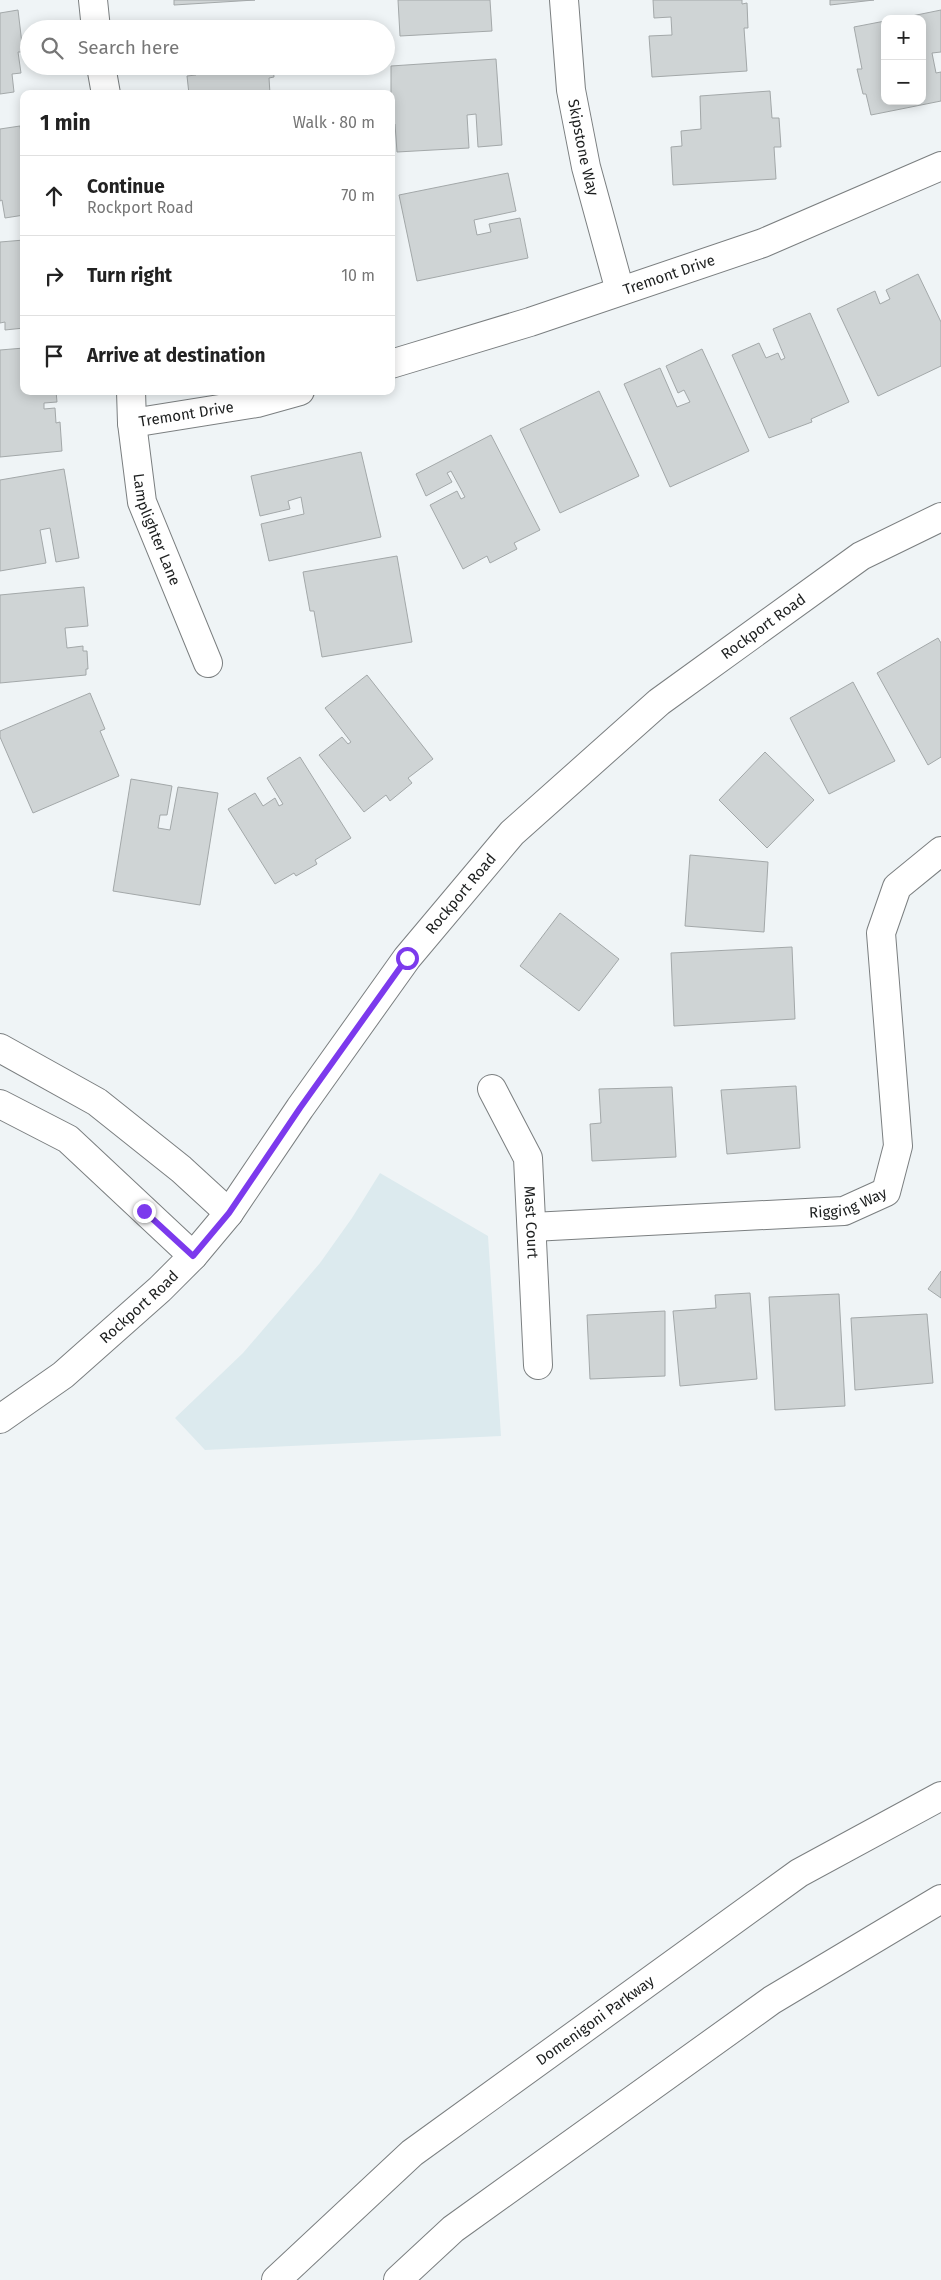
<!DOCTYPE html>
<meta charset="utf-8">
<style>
:root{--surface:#fff;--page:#f2f2f2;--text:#222;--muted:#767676;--line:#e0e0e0}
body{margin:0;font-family:"Fira Sans",sans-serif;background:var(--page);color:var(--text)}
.controls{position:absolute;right:15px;top:15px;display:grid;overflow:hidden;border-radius:10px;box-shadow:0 2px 12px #0003}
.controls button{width:45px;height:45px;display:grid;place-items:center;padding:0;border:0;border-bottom:1px solid var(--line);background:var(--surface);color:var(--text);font:25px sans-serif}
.stop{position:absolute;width:15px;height:15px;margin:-11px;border:4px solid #7c3aed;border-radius:50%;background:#fff}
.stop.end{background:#7c3aed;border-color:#fff;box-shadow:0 1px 5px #0008}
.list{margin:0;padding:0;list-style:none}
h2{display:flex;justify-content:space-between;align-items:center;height:65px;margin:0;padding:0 20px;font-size:21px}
h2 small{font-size:16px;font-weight:400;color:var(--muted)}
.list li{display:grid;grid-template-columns:32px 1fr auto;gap:15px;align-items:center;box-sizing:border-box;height:80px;padding:0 20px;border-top:1px solid var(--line)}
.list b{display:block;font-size:19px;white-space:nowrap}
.list p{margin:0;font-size:16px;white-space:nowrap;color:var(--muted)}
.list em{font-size:16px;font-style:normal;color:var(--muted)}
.icon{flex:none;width:28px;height:28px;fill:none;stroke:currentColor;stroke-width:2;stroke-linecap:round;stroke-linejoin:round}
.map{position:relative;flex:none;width:941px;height:2280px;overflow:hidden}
.search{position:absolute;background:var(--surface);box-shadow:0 2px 12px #0003;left:20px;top:20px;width:375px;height:55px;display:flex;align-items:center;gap:12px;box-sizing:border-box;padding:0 18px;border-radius:28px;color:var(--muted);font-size:19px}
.panel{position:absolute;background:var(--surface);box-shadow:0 2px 12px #0003;left:20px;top:90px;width:375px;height:305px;border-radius:10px}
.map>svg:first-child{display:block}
.built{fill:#dceaee}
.building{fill:#cfd4d5;stroke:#a3a8a9}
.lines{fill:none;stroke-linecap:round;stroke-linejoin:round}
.street-casing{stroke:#7b7f80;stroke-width:30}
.secondary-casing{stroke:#7b7f80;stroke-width:30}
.primary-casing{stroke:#7b7f80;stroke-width:30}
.street{stroke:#fff;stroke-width:28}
.secondary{stroke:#fff;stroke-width:28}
.primary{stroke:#fff;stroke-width:28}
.route{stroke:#7c3aed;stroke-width:6}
.labels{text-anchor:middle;stroke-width:4;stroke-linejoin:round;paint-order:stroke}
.street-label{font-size:15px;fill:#1c1e1e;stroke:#fff}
</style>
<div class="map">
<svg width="941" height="2280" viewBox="0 0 941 2280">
<rect width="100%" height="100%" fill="#eff4f6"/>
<path class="built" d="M380,1173L488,1236L501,1436L205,1450L175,1418L243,1353L320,1263L352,1218Z"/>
<g class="building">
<path d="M174,0H255L174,5Z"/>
<path d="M398,0H490L492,31L400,36Z"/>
<path d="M653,0H742V4L747,3L748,28H744L747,71L652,77L649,36L672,35L671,17L654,18Z"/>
<path d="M830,0H874L830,5Z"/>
<path d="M18,10L23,52H18L21,73L12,74L14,92L0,94V13Z"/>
<path d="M941,10V52L932,53L936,73L941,72V101L871,115L866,94H863L857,69H862L854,27L885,21V101H922V19H897Z"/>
<path d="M233,24L234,29H196V26Z"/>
<path d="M496,59L502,145L478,147L476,114L467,115L469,148L397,152L395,124L391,125V66Z"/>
<path d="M196,66H273L274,77L269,78L270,94H189L187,76L196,75Z"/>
<path d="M770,91L772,118H779L781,147H774L776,179L673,185L671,147L682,146L681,131L701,129L700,96Z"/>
<path d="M20,126L24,152V215L5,218L2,200L0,201V129Z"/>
<path d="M508,173L516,211L474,220L477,235L491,232L489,224L520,218L528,258L417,281L399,195Z"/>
<path d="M24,240V328L5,330V322L0,323V242Z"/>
<path d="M918,274L941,322V366L878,396L837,309L875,291L880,304L890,299L886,290Z"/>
<path d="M810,313L849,402L811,419L812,422L769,438L732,355L759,343L766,358L778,353L781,360L785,358L773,329Z"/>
<path d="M24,348V391H56L57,402L44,403V409L55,408L56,423L60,422L62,451L0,457V350Z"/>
<path d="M702,349L749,451L670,487L624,384L660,368L677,407L690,402L684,390L678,393L666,366Z"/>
<path d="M599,391L639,476L560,513L520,429Z"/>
<path d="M491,435L540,530L514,543L517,549L490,563L487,556L463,569L430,505L457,491L461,499L465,497L451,471L447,473L452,482L426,496L416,474Z"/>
<path d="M361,452L381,537L269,561L261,524L304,514L301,497L288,501L290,509L260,516L251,476Z"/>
<path d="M64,469L79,558L56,562L50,528L40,530L46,563L0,571V480Z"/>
<path d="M397,556L412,642L322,657L314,611H310L303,572Z"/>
<path d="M84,587L88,626L65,628L67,648L83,646V651H87L88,669H86V675L0,683V595Z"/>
<path d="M938,638L941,643V757L928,765L877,673Z"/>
<path d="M367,675L433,759L408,778L412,783L390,801L386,795L364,812L319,755L342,737L348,744L351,742L325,708Z"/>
<path d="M853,682L895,761L829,794L790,718Z"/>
<path d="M90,693L105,729L100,731L119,776L33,813L0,737V731Z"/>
<path d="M765,752L814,800L767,848L719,800Z"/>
<path d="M300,757L351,838L315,860L317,864L296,876L294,873L275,884L228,809L255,793L263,806L275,798L279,806L283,804L267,778Z"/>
<path d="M131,779L172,786L167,815H160L158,828L170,830L178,787L218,793L200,905L113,891Z"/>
<path d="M690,855L768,862L764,932L685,926Z"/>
<path d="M560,913L619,959L579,1011L520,966Z"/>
<path d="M792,947L795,1019L674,1026L671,953Z"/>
<path d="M796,1086L800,1148L727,1154L721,1090Z"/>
<path d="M672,1087L676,1157L592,1161L590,1124L601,1123L599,1089Z"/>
<path d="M941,1271V1298L928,1289Z"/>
<path d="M750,1293L757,1379L680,1386L673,1311L716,1308L715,1295Z"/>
<path d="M839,1294L845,1406L775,1410L769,1297Z"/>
<path d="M665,1311V1376L590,1379L587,1315Z"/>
<path d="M927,1314L933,1383L855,1390L851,1318Z"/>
</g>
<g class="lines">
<defs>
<g id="street">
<path d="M93,0L96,29"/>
<path id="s1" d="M564,0L571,90L586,167L620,291"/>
<path d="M101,66L106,94"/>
<path id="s2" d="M391,364L530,322L763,243L941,166"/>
<path id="s3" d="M131,391L132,423L142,502L208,663"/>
<path id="s4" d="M132,423L257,403L300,391"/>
<path d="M0,1048L97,1102L181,1169L229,1213"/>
<path id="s5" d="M492,1089L528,1158L538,1365"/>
<path d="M0,1104L68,1139L193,1256"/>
<path id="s6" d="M532,1227L844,1211L886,1192L898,1146L881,933L897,887L941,851"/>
</g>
<g id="secondary">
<path id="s7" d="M0,1419L63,1375L160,1289L193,1256L229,1213L300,1108L407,958L512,833L659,702L861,556L941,517"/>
</g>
<g id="primary">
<path id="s8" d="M276,2280L412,2153L799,1873L941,1796"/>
<path d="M398,2280L453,2229L772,2000L941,1899"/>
</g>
</defs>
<use href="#street" class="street-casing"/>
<use href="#secondary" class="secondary-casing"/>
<use href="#primary" class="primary-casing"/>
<use href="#street" class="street"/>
<use href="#secondary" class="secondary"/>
<use href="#primary" class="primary"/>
</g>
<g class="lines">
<path class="route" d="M144,1211L193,1256L229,1213L300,1108L407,958"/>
</g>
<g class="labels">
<g class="street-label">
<text dy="5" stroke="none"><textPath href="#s1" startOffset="149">Skipstone Way</textPath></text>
<text dy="5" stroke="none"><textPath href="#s2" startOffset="292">Tremont Drive</textPath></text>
<text dy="5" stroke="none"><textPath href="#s4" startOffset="55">Tremont Drive</textPath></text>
<text dy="5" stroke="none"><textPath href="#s3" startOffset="142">Lamplighter Lane</textPath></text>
<text dy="5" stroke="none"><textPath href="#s7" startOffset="1109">Rockport Road</textPath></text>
<text dy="5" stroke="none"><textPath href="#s7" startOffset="704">Rockport Road</textPath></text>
<text dy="5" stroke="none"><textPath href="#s6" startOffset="318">Rigging Way</textPath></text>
<text dy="5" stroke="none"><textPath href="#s5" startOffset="142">Mast Court</textPath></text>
<text dy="5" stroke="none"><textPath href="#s7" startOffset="179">Rockport Road</textPath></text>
<text dy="5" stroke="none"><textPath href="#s8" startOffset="412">Domenigoni Parkway</textPath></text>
</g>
</g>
</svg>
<div class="controls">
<button>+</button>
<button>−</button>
</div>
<div class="stop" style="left:407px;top:958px"></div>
<div class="stop end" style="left:144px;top:1211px"></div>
<div class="search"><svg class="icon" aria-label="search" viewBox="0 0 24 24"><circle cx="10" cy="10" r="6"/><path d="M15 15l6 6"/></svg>Search here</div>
<section class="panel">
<h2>1 min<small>Walk · 80 m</small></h2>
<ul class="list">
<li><svg class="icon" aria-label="ahead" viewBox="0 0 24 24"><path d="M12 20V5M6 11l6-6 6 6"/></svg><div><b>Continue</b><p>Rockport Road</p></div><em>70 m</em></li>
<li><svg class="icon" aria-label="right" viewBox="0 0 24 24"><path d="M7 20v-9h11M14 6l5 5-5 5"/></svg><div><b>Turn right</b></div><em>10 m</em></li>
<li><svg class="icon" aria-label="arrive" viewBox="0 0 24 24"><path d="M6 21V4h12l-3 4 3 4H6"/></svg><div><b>Arrive at destination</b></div></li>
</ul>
</section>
</div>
